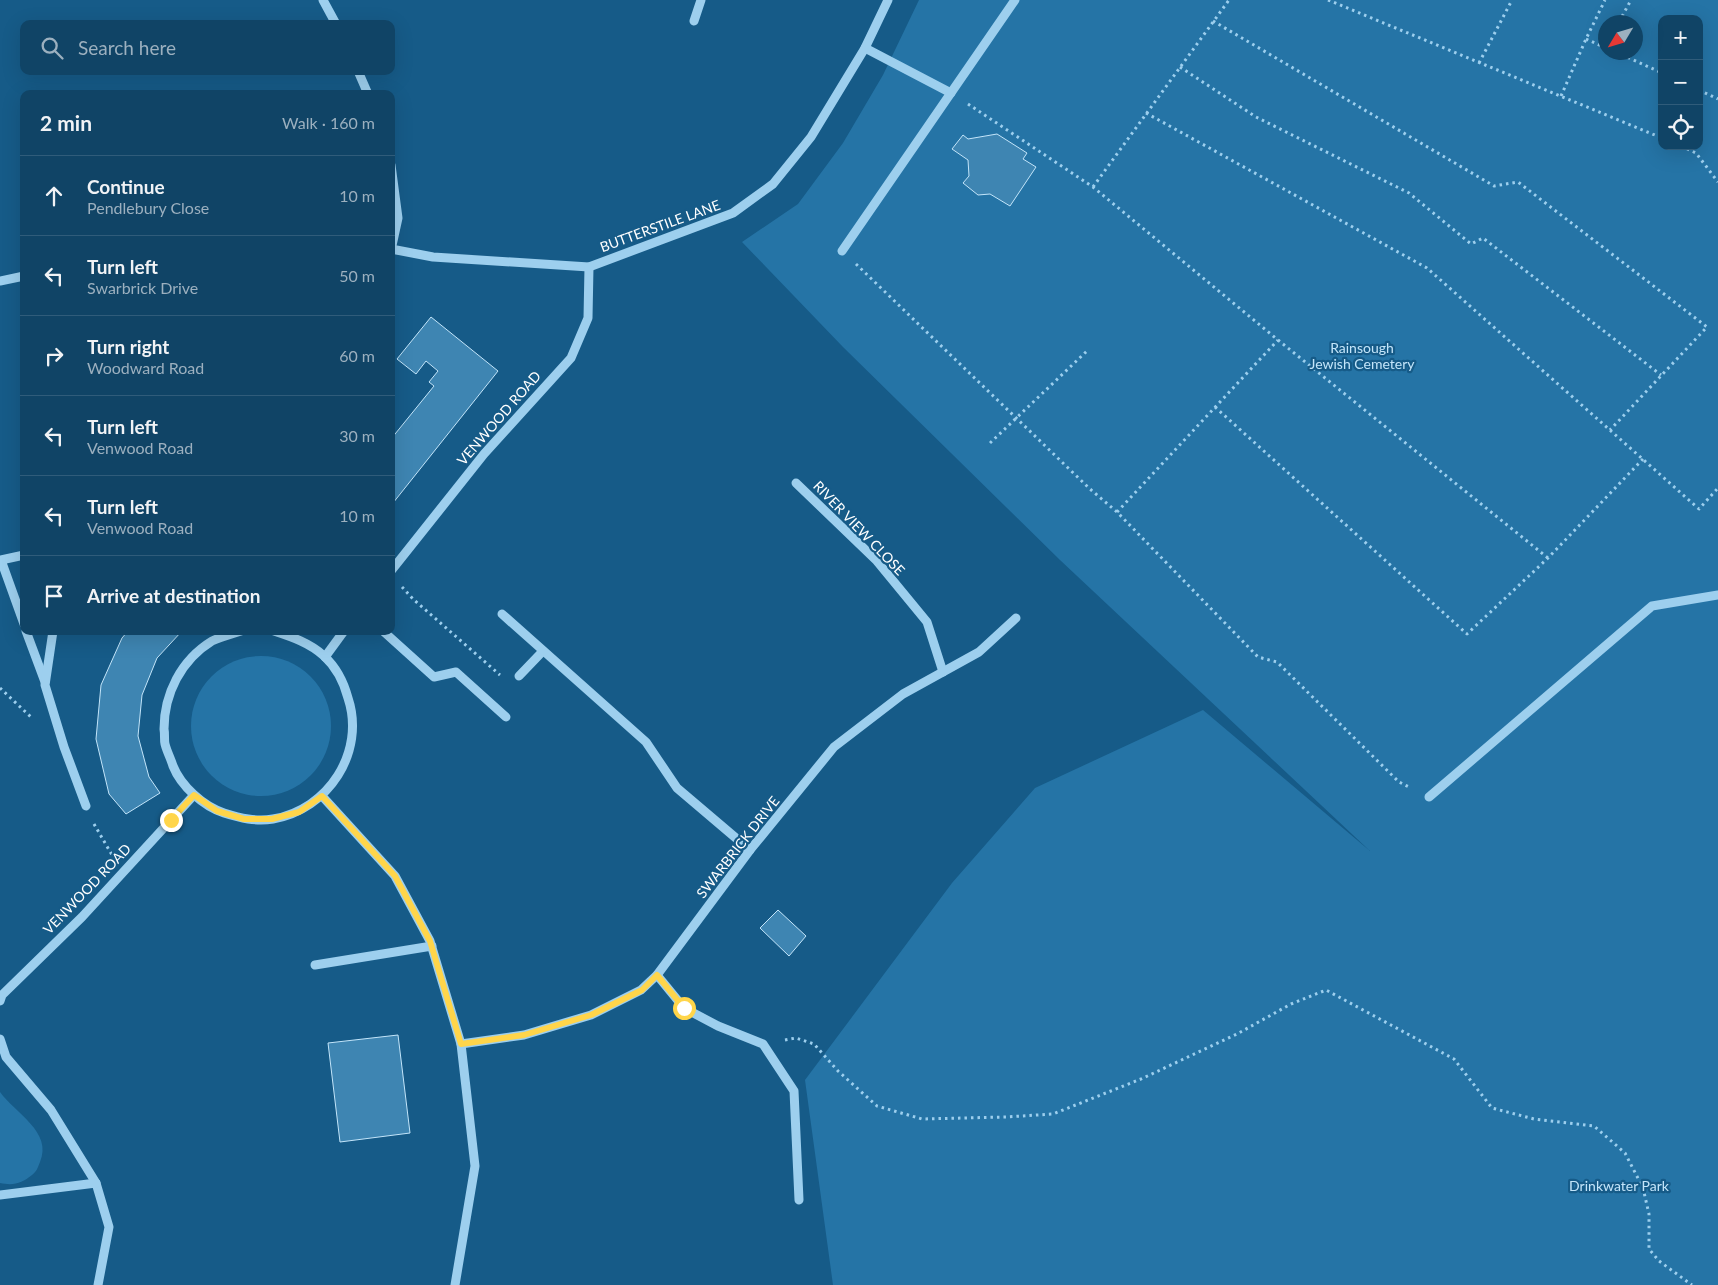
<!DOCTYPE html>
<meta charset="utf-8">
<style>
:root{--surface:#104466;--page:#1e4e6f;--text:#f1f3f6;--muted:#9cb0bf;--line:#305c7a}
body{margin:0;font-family:Lato,sans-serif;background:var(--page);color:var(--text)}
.controls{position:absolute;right:15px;top:15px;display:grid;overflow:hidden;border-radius:10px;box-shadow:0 5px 20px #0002}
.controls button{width:45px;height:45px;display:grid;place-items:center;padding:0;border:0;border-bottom:1px solid var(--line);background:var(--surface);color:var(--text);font:25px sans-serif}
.compass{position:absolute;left:1598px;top:15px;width:45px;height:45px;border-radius:50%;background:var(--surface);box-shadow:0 5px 20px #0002;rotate:232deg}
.stop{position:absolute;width:15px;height:15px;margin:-11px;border:4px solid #ffd54a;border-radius:50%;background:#fff}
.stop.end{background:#ffd54a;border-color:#fff;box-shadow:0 1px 5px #0008}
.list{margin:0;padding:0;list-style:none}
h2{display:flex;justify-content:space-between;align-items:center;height:65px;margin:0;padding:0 20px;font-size:21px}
h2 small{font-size:16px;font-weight:400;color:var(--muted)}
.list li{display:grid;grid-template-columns:32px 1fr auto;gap:15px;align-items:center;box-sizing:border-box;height:80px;padding:0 20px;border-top:1px solid var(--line)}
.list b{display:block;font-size:19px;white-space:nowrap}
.list p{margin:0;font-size:16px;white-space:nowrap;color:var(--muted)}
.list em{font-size:16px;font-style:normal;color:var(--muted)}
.icon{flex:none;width:28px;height:28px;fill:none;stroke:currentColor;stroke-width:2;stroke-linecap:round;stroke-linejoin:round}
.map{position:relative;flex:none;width:1718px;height:1285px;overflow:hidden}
.search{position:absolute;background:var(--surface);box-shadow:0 5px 20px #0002;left:20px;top:20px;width:375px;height:55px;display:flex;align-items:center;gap:12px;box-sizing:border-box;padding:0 18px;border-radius:10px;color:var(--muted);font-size:19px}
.panel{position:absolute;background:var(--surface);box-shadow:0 5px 20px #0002;left:20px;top:90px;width:375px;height:545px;border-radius:10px}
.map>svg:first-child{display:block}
.green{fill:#2574a6;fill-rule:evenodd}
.building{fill:#3e85b2;stroke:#c3e5fa}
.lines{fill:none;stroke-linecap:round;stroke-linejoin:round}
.path{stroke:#9dcfee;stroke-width:3;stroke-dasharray:2.5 4;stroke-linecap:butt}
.minor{stroke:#9dcfee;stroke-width:9}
.route{stroke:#ffd54a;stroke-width:6}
.labels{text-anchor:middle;stroke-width:4.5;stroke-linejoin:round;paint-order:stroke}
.street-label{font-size:14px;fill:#fff;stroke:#165b88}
.park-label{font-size:14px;fill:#c3e5fa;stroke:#165b88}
</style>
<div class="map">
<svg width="1718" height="1285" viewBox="0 0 1718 1285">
<rect width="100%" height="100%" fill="#165b88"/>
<g class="green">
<path d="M919,0H1718V1285H833L805,1080L952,883L1035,788L1203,710L1370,851L1060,560L843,347L742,242L798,204L843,143L883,75ZM1662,19H1699V146H1662ZM1606,22H1636V52H1606Z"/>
<circle cx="261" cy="726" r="70"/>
<path d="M0,1092C15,1113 53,1132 40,1162C38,1167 37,1171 32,1175C22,1183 14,1186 0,1183Z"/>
</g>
<g class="building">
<path d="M997,134L1027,153L1023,159L1036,167L1010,206L990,194L978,195L963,183L969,176L968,160L952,149L963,135L968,139Z"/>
<path d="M431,317L498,371L393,503L391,502V439L434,386L429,382L438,371L426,361L416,374L397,359Z"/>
<path d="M128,631H182L157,658L142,695L138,736L149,777L160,793L126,814L109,794L96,739L101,685L122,638Z"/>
<path d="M778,910L806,936L789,956L760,928Z"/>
<path d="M398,1035L410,1133L340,1142L328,1043Z"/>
</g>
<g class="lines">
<g class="path">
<path d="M1328,0L1662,138"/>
<path d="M1213,21L1494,186L1518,182L1707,327L1610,430"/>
<path d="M1619,22L1631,0"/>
<path d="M1586,39L1606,48"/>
<path d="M1616,52L1662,73"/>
<path d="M1479,63L1512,0"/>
<path d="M1180,67L1256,117L1409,193L1471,244L1483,238L1661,375"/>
<path d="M1699,90L1718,99"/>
<path d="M1561,96L1586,39L1605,0"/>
<path d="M968,104L1093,187L1278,340L1548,558"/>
<path d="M1146,113L1427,268L1699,509L1718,488"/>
<path d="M1681,146L1696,153L1718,182"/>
<path d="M1093,187L1229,0"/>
<path d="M856,264L1090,489L1117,512L1258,657L1277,662L1399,782L1411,788"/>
<path d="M1215,407L1467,634L1548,558L1643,459"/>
<path d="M990,443L1088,350"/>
<path d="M1117,512L1278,340"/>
<path d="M402,587L413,599L500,675"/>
<path d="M0,688L32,718"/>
<path d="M94,824L112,855"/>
<path d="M785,1040L796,1038L814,1044L838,1071L877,1106L922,1119L1006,1117L1053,1114L1141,1079L1237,1034L1291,1004L1326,990L1454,1059L1492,1108L1534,1119L1594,1126L1625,1153L1643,1188L1649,1214V1249L1659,1261L1692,1285"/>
</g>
<g class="minor">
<path d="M323,0L336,24"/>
<path d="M694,21L701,0"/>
<path d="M865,48L951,93"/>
<path d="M358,71L368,94"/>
<path d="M391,165L398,218L391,250"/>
<path d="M391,249L433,257L589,267L733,213L773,184L811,137L865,48L888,0"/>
<path d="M842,251L1015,0"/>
<path d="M0,281L24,276"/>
<path d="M796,483L876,560L927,622L943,672"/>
<path d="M24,555L1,560L24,624"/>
<path d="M391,571L484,454L571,358L588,318L589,267"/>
<path d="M502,614L646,742L677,788L750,850"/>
<path d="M26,631L45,682"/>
<path d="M53,631L45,685L64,747L86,806"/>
<path d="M241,631C232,634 221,637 212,641C181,660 164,694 164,729C165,734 164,740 165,744C167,752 171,759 173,766C181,786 203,806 224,813C240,818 256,822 273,819C328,810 366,752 348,698C344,683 336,667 324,656C310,643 292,637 274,631"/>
<path d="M383,631L434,677L456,672L506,717"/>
<path d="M325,657L344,631"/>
<path d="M519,676L543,651"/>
<path d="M322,796L395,876L430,941L461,1044L475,1166L455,1285"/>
<path d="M1429,797L1652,606L1718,595"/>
<path d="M315,965L432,946"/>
<path d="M657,975L684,1008L718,1026L763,1044L794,1091L799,1200"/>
<path d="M0,1001L2,995L82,917L194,795"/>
<path d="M0,1039L6,1057L51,1110L96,1183L109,1227L98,1285"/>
<path d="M461,1044L524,1035L591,1015L641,990L657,975L750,850L834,747L903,694L979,652L1016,618"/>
<path d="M0,1195L96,1183"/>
</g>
</g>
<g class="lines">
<path class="route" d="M171,820L194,795L217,811L244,819H272L299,812L322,796L395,876L430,941L461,1044L524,1035L591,1015L642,990L657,975L684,1008"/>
</g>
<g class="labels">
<g class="street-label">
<text transform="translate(660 226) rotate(-20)" y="5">BUTTERSTILE LANE</text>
<text transform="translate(499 418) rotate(-49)" y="5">VENWOOD ROAD</text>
<text transform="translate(859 528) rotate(46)" y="5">RIVER VIEW CLOSE</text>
<text transform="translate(738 847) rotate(-52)" y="5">SWARBRICK DRIVE</text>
<text transform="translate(87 889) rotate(-46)" y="5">VENWOOD ROAD</text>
</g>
<g class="park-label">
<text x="1362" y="353">Rainsough<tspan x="1362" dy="16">Jewish Cemetery</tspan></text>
<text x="1619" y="1191">Drinkwater Park</text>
</g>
</g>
</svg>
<div class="controls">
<button>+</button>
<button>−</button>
<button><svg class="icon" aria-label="locate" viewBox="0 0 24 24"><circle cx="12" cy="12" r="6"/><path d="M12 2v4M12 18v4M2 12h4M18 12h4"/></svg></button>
</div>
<svg class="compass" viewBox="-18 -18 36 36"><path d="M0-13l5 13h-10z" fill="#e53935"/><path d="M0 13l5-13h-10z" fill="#9cb0bf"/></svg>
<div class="stop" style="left:684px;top:1008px"></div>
<div class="stop end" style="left:171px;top:820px"></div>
<div class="search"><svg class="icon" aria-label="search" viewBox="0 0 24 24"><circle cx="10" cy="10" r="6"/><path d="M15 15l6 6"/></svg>Search here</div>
<section class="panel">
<h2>2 min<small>Walk · 160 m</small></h2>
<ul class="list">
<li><svg class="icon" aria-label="ahead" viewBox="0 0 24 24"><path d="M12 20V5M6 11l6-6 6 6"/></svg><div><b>Continue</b><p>Pendlebury Close</p></div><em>10 m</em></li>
<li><svg class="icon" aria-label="left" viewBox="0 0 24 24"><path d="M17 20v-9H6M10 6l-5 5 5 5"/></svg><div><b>Turn left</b><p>Swarbrick Drive</p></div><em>50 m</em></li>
<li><svg class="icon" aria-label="right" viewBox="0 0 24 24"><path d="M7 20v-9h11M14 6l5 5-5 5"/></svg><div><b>Turn right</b><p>Woodward Road</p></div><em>60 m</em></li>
<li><svg class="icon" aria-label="left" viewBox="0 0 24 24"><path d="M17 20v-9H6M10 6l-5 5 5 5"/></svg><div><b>Turn left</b><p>Venwood Road</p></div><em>30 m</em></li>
<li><svg class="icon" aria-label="left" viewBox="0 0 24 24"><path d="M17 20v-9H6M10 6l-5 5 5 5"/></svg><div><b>Turn left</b><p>Venwood Road</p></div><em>10 m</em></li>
<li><svg class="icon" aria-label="arrive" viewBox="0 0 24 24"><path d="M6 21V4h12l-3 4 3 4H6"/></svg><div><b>Arrive at destination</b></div></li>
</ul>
</section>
</div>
